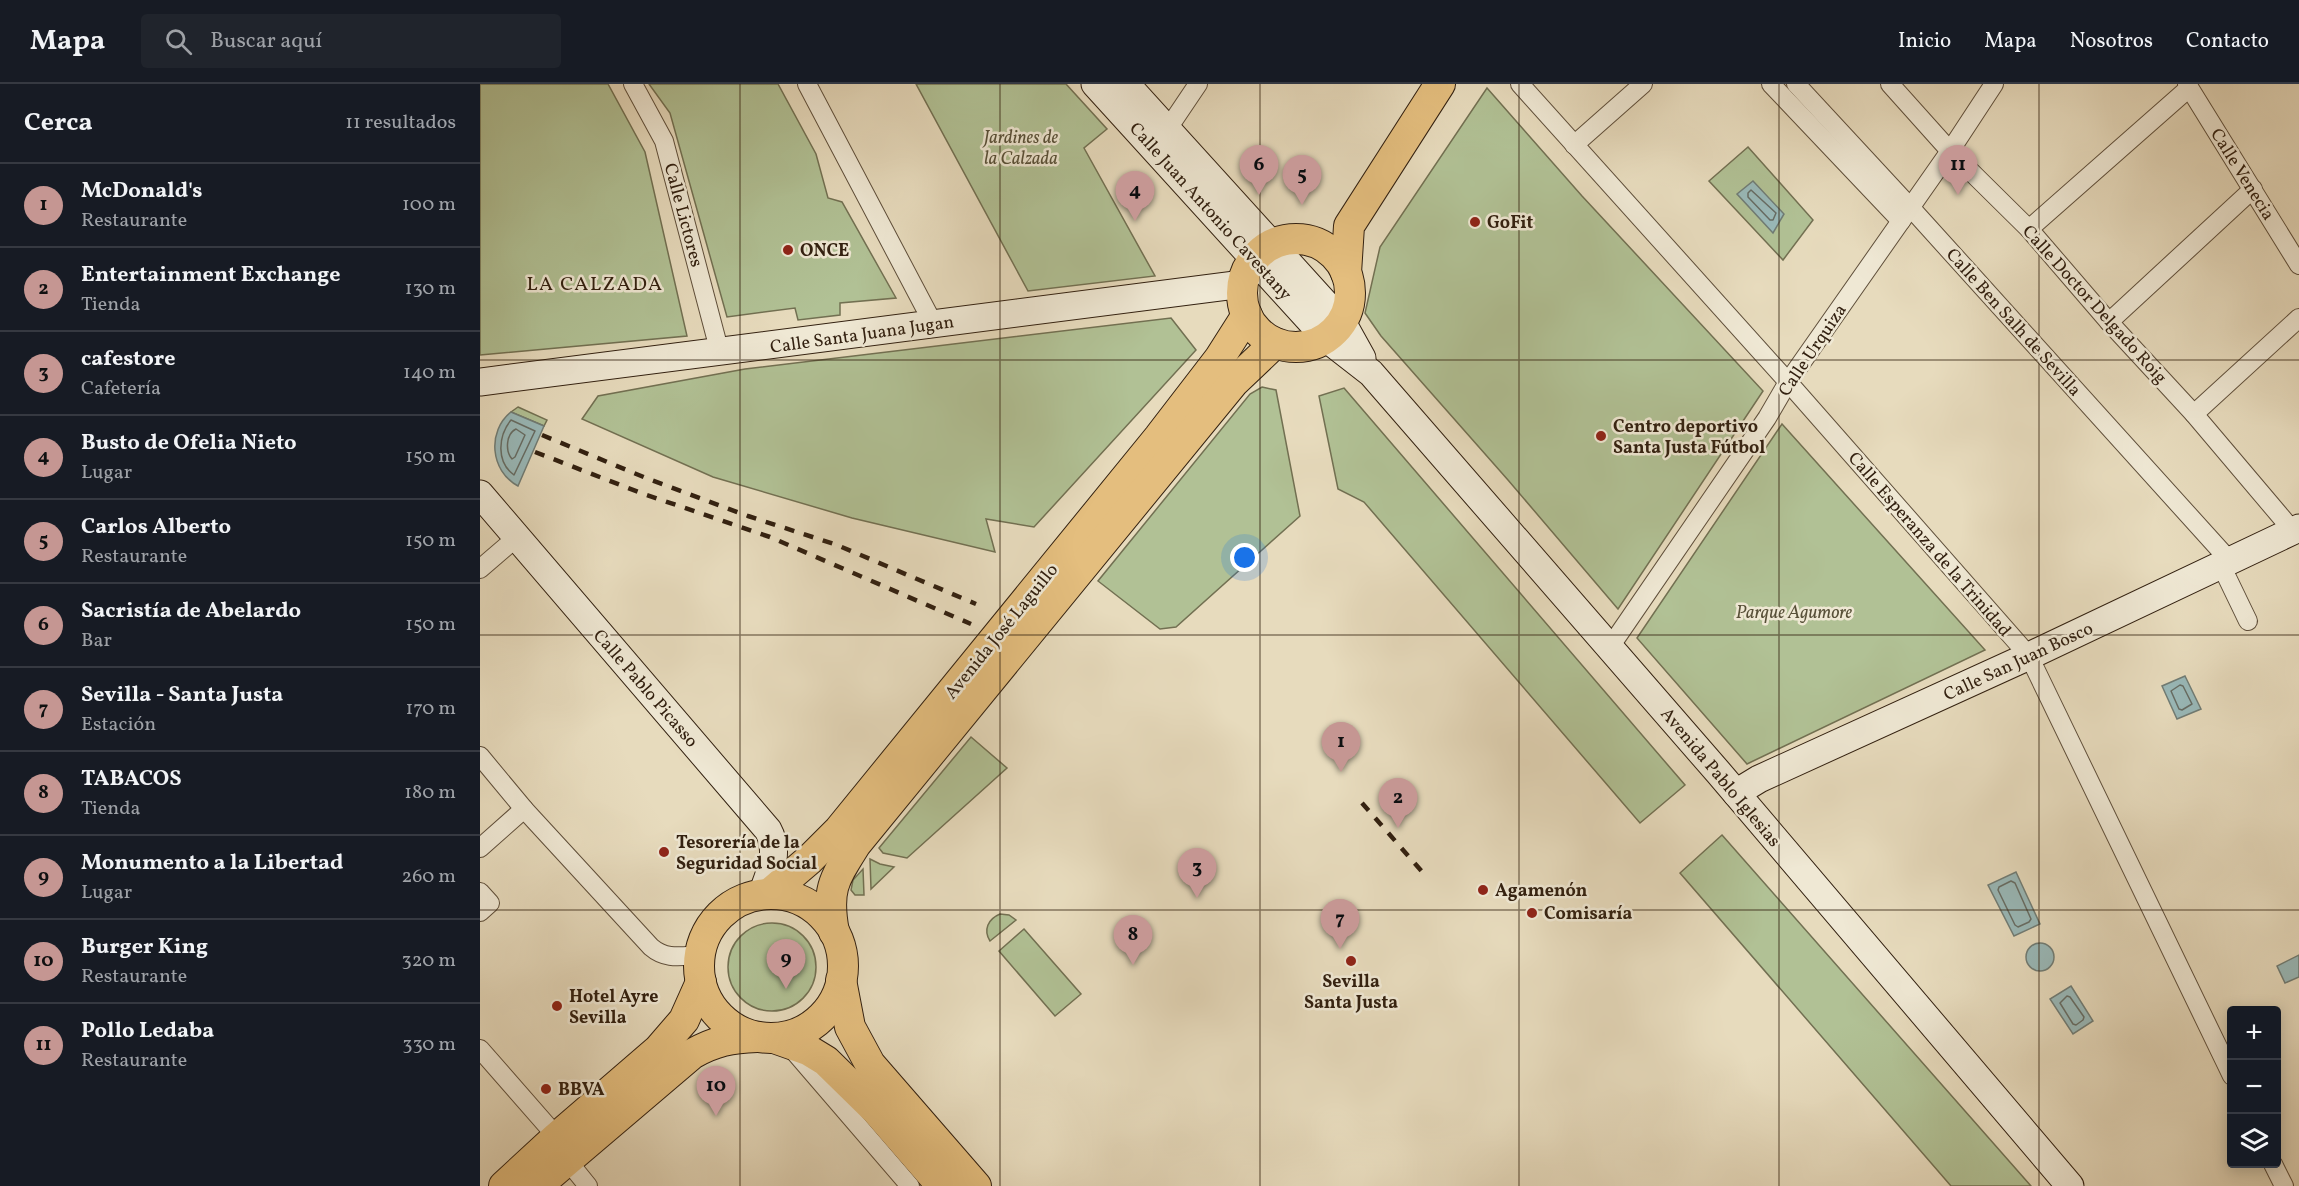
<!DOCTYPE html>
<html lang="es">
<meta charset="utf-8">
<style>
:root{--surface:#171b24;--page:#20242c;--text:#f1f3f6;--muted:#9ea1a6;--line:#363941;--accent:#c59692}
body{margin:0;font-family:Vollkorn,serif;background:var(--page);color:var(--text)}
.controls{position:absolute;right:18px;bottom:18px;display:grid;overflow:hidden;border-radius:6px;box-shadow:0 3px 15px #0003}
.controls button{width:54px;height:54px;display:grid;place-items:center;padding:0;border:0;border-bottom:2px solid var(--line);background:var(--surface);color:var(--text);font:30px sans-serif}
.you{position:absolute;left:765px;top:474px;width:21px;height:21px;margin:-15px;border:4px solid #fff;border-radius:50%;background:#1a73e8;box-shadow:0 0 0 9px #1a73e833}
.badge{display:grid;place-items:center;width:39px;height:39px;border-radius:50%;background:var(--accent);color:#111;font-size:20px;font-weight:700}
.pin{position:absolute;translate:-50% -50px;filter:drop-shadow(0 2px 3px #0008)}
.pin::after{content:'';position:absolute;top:32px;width:21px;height:18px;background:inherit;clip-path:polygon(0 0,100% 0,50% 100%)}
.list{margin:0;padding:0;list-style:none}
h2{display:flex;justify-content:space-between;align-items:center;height:78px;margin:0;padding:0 24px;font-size:26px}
h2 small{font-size:20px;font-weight:400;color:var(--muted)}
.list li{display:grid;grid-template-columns:39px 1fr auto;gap:18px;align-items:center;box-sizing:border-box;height:84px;padding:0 24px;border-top:2px solid var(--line)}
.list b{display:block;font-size:22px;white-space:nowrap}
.list p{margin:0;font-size:20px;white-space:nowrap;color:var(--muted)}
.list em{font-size:20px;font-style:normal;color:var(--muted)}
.icon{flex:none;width:33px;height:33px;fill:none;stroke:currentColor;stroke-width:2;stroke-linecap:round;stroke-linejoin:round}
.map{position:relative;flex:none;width:1819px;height:1102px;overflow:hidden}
header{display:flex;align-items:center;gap:36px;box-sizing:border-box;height:84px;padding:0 30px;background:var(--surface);border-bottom:2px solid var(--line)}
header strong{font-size:28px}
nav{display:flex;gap:33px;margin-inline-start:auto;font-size:21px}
.search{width:420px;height:54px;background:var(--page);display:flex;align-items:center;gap:15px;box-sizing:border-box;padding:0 21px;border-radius:6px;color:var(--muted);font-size:22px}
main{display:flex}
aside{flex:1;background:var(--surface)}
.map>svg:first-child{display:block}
.green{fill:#b1c195;stroke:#727052;stroke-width:1.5}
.water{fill:#99b9b9;stroke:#707c75;stroke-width:1.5}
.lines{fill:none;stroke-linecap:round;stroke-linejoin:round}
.shore{stroke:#666c64;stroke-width:1.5}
.street-casing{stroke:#5f4f3b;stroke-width:20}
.secondary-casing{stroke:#322010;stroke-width:29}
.primary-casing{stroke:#322010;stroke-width:32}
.street{stroke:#efe8d4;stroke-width:18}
.secondary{stroke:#efe8d4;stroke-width:27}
.primary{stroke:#e4be7e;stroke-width:30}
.rail{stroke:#322010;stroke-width:4.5;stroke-dasharray:10 10;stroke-linecap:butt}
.grid{fill:none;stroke:#322010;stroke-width:1.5;stroke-opacity:0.55}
.poi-dot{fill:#8f2418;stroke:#efe8d4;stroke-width:2}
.labels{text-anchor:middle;stroke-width:5;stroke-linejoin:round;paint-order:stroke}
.park-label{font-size:18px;font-style:italic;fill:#585038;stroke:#efe8d4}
.street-label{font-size:18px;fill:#322010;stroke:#efe8d4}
.poi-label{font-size:18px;font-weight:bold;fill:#322010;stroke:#efe8d4;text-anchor:start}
.neighbourhood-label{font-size:20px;letter-spacing:1.5px;fill:#322010;stroke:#efe8d4}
</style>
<header>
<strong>Mapa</strong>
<div class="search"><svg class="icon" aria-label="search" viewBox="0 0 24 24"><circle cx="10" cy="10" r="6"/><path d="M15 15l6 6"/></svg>Buscar aquí</div>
<nav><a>Inicio</a><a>Mapa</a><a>Nosotros</a><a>Contacto</a></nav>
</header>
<main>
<aside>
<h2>Cerca<small>11 resultados</small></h2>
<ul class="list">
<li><span class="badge">1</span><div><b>McDonald's</b><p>Restaurante</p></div><em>100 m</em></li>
<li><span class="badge">2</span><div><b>Entertainment Exchange</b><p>Tienda</p></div><em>130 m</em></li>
<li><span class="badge">3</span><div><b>cafestore</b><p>Cafetería</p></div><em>140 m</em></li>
<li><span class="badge">4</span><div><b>Busto de Ofelia Nieto</b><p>Lugar</p></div><em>150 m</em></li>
<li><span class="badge">5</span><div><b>Carlos Alberto</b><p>Restaurante</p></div><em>150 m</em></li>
<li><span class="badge">6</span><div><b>Sacristía de Abelardo</b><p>Bar</p></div><em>150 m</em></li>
<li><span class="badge">7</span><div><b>Sevilla - Santa Justa</b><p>Estación</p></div><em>170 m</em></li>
<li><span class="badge">8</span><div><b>TABACOS</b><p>Tienda</p></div><em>180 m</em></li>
<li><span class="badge">9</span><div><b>Monumento a la Libertad</b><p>Lugar</p></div><em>260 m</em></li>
<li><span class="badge">10</span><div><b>Burger King</b><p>Restaurante</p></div><em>320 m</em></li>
<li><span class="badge">11</span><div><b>Pollo Ledaba</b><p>Restaurante</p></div><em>330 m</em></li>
</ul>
</aside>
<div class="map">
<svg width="1819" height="1102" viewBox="0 0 1819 1102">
<rect width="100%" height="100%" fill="#e7dbbd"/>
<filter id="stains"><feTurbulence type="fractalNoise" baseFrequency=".00333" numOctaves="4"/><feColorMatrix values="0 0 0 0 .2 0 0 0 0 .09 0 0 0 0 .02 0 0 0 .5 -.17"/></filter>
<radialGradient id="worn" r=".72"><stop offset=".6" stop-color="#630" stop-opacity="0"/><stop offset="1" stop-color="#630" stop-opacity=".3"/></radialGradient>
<g class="green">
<path d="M0,0H128L165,68L207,252L0,271Z"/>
<path d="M169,0H298L336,70L348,114L362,118L416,214L360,219V231L318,236L315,224L247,233L190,29Z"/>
<path d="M436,0H586L627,45L604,64L675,192L548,207Z"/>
<path d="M1007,4L1102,112L1283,307L1138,525L1028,396L901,252L885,229L900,163Z"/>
<path d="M1268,63L1333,136L1303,176L1229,97Z"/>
<path d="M691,234L716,266L554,443L506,435L515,468L372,434L233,393L102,335L118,312L265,285Z"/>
<path d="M782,303L796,306L820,432L696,543L680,545L618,497L770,310Z"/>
<path d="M864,304L1205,701L1160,739L884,418L858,405L839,312Z"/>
<path d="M38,323L67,336L64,342L31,328Z"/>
<path d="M1302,340L1505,566L1267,680L1157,554Z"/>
<path d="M491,653L527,684L427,774L403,769L399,764Z"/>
<path d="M1242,751L1551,1102H1471L1200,789Z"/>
<path d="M390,775L400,780L414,783L391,805Z"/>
<path d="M383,785L384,811H375L371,806L373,796Z"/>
<path d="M520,830L529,831L536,836L510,857C503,846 508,835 520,830Z"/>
<circle cx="292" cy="883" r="44"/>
<path d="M544,845L601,910L575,932L519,867Z"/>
</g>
<g class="water">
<path d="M1273,97L1304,130L1293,149L1257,110Z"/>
<path d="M31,328L64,342L38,402C10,387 7,347 31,328Z"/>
<path d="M1705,592L1721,625L1697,635L1682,602Z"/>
<path d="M1536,788L1560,840L1534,852L1508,801Z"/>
<circle cx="1560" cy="873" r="14"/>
<path d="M1819,871V893L1805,899L1797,882Z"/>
<path d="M1591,902L1613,937L1593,950L1570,915Z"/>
</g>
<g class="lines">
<g class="shore">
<path d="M1271,106L1296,129L1293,136H1290L1268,113V109Z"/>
<path d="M31,336L55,347L34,391C16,378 18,352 31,336Z"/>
<path d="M36,345L45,351L35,373L32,375C25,367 26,350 36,345Z"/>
<path d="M1700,601L1703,602L1712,620L1702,626L1699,625L1691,607Z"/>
<path d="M1531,797L1535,799L1551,835L1549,838L1538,843L1535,841L1518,806L1519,803Z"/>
<path d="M1587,912L1590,913L1604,933L1603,936L1596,941L1593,940L1580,919Z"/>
</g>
<defs>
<g id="street">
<path d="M153,0L184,57L240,269"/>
<path d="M327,0L454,241"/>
<path d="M1040,0L1308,298L1549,572L1752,992"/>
<path d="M1291,0L1421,137"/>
<path d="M1316,0L1431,124L1750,477"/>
<path d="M1410,0L1470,67L1549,145L1629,238L1714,330L1813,447"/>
<path d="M1707,0L1819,181"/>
<path d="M687,46L718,0"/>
<path d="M1094,61L1163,0"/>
<path d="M1549,145L1709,4"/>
<path d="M1629,238L1773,105"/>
<path d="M1714,330L1819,234"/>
<path d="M1741,481L1768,537"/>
<path d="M0,485L36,454"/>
<path d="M1130,563L1287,334L1308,298L1470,67L1514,0"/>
<path d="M0,672L44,725L171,863C186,876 201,872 220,871"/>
<path d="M0,764L44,725"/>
<path d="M0,808L10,819L0,828"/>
<path d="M0,965L77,1053"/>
<path d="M312,965L430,1102"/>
<path d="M87,1076L108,1102"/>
<path d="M1793,1080L1804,1102"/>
</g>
<g id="secondary">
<path d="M615,0L846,254L891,289L1238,688L1590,1102"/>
<path d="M646,0L862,238L882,274"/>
<path d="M0,298L763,200"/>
<path d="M0,410L288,746C300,768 290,788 282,810"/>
<path d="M1256,709L1279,695L1549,572L1819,444"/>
</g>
<g id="primary">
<circle cx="816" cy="209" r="54"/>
<path d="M866,189L869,142L960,0"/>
<path d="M289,810L330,775L359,746L679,353L739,275L767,231"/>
<circle cx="291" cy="882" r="72"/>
<path d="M354,848C346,805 354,795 376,760L753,299L795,259"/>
<path d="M361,896L370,943L390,980L496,1102"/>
<path d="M294,954L328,966L346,977L396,1026L462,1102"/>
<path d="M24,1102L77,1053L179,965L204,936L221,898"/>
<path d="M57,1102L212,970C235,957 251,954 277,953"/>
</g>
</defs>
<use href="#street" class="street-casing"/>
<use href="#secondary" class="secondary-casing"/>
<use href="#primary" class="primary-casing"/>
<use href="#street" class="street"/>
<use href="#secondary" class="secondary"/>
<use href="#primary" class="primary"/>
<g class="rail">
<path d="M62,351L166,394L268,432L357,461L496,520"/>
<path d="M55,368L161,409L290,453L491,540"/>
<path d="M882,719L945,791"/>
</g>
</g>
<path class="grid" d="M260,0V1102M520,0V1102M780,0V1102M1039,0V1102M1299,0V1102M1559,0V1102M0,276H1819M0,551H1819M0,826H1819"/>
<g class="poi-dot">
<circle cx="995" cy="138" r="6"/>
<circle cx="308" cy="166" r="6"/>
<circle cx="1121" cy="352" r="6"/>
<circle cx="184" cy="768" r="6"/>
<circle cx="1003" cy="806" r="6"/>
<circle cx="1052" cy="829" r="6"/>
<circle cx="871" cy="877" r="6"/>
<circle cx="77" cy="922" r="6"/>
<circle cx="66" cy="1005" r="6"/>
</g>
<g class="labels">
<g class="park-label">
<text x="541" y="59">Jardines de<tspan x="541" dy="21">la Calzada</tspan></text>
<text x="1314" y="534">Parque Agumore</text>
</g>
<g class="street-label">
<text transform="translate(1763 90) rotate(58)" y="6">Calle Venecia</text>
<text transform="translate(731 127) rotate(48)" y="6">Calle Juan Antonio Cavestany</text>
<text transform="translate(204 131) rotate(75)" y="6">Calle Lictores</text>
<text transform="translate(1615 220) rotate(48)" y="6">Calle Doctor Delgado Roig</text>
<text transform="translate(1534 238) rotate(48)" y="6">Calle Ben Salh de Sevilla</text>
<text transform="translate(382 250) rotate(-8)" y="6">Calle Santa Juana Jugan</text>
<text transform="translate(1332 266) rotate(-56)" y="6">Calle Urquiza</text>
<text transform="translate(1450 460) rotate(49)" y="6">Calle Esperanza de la Trinidad</text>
<text transform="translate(521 547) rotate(-51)" y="6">Avenida José Laguillo</text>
<text transform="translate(1538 577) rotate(-25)" y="6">Calle San Juan Bosco</text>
<text transform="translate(166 604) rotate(49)" y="6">Calle Pablo Picasso</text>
<text transform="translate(1241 693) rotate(50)" y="6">Avenida Pablo Iglesias</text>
</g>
<g class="poi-label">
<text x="1007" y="144">GoFit</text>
<text x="320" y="172">ONCE</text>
<text x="1133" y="348">Centro deportivo<tspan x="1133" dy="21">Santa Justa Fútbol</tspan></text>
<text x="196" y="764">Tesorería de la<tspan x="196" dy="21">Seguridad Social</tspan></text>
<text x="1015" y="812">Agamenón</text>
<text x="1064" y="835">Comisaría</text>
<text x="871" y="903" text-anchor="middle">Sevilla<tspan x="871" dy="21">Santa Justa</tspan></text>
<text x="89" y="918">Hotel Ayre<tspan x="89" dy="21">Sevilla</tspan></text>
<text x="78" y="1011">BBVA</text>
</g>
<g class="neighbourhood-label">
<text x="115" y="206">LA CALZADA</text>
</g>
</g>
<rect width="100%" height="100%" filter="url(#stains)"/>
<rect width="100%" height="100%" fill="url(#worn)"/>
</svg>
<div class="controls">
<button>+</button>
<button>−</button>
<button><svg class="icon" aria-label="layers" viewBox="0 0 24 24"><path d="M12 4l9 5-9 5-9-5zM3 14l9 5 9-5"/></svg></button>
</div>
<div class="you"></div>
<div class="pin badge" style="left:861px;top:688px">1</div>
<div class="pin badge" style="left:918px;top:744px">2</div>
<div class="pin badge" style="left:717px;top:814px">3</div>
<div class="pin badge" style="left:655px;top:137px">4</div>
<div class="pin badge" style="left:822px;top:121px">5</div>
<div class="pin badge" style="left:779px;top:111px">6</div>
<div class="pin badge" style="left:860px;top:865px">7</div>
<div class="pin badge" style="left:653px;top:881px">8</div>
<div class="pin badge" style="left:306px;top:905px">9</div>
<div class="pin badge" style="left:236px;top:1032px">10</div>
<div class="pin badge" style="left:1478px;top:111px">11</div>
</div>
</main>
